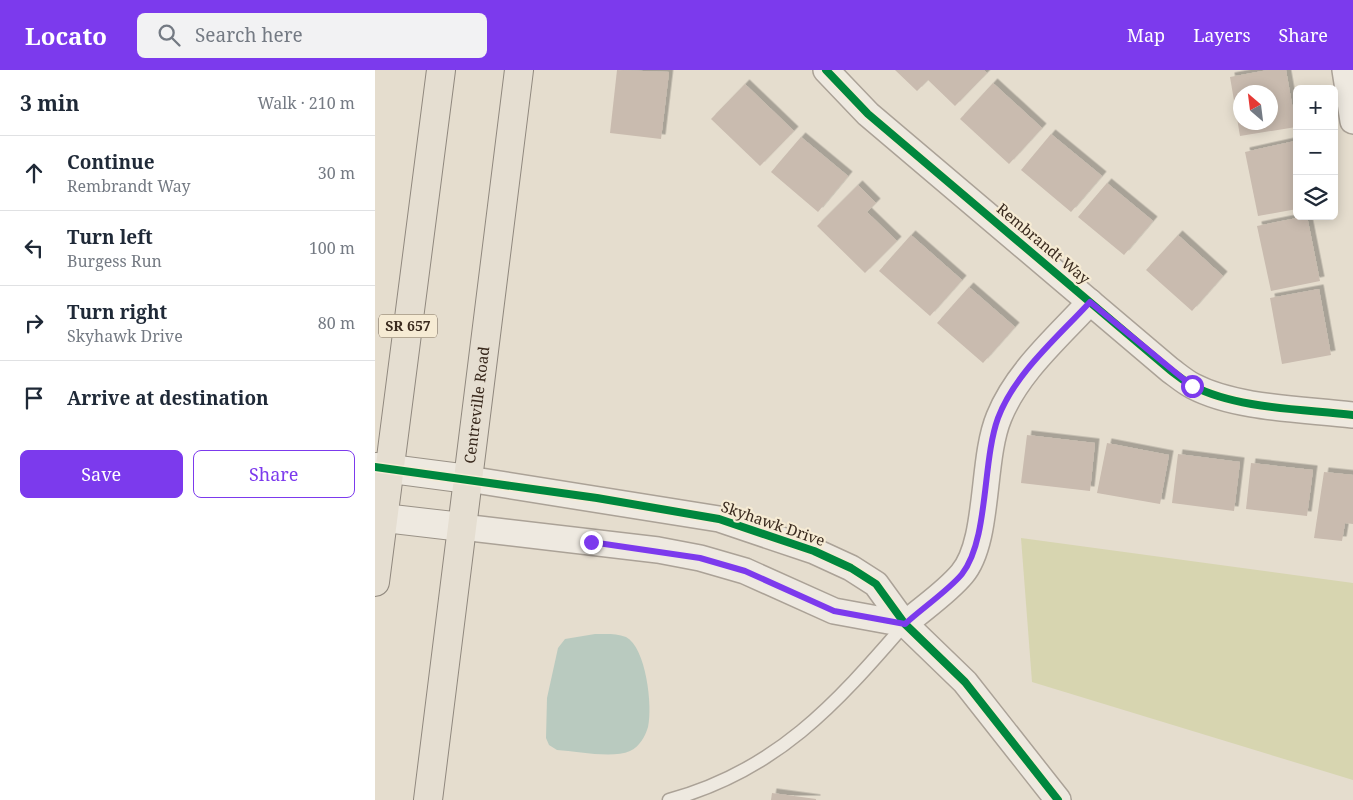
<!DOCTYPE html>
<meta charset="utf-8">
<style>
:root{--surface:#fff;--page:#f2f2f3;--text:#1f2937;--muted:#747a83;--line:#e0e1e3;--accent:#7c3aed}
body{margin:0;font-family:"Noto Serif",serif;background:var(--page);color:var(--text)}
.controls{position:absolute;right:15px;top:15px;display:grid;overflow:hidden;border-radius:8px;box-shadow:0 2px 12px #0003}
.controls button{width:45px;height:45px;display:grid;place-items:center;padding:0;border:0;border-bottom:1px solid var(--line);background:var(--surface);color:var(--text);font:25px sans-serif}
.compass{position:absolute;left:858px;top:15px;width:45px;height:45px;border-radius:50%;background:var(--surface);box-shadow:0 2px 12px #0003;rotate:332deg}
.stop{position:absolute;width:15px;height:15px;margin:-11px;border:4px solid #7c3aed;border-radius:50%;background:#fff}
.stop.end{background:#7c3aed;border-color:#fff;box-shadow:0 1px 5px #0008}
.list{margin:0;padding:0;list-style:none}
h2{display:flex;justify-content:space-between;align-items:center;height:65px;margin:0;padding:0 20px;font-size:21px}
h2 small{font-size:16px;font-weight:400;color:var(--muted)}
.list li{display:grid;grid-template-columns:32px 1fr auto;gap:15px;align-items:center;box-sizing:border-box;height:75px;padding:0 20px;border-top:1px solid var(--line)}
.list b{display:block;font-size:19px;white-space:nowrap}
.list p{margin:0;font-size:16px;white-space:nowrap;color:var(--muted)}
.list em{font-size:16px;font-style:normal;color:var(--muted)}
.actions{display:flex;gap:10px;padding:15px 20px}
.actions a{flex:1;padding:11px 0;border:1px solid var(--accent);border-radius:8px;text-align:center;font-size:18px;color:var(--accent)}
.actions .main{background:var(--accent);color:#fff}
.icon{flex:none;width:28px;height:28px;fill:none;stroke:currentColor;stroke-width:2;stroke-linecap:round;stroke-linejoin:round}
.map{position:relative;flex:none;width:978px;height:730px;overflow:hidden}
header{display:flex;align-items:center;gap:30px;box-sizing:border-box;height:70px;padding:0 25px;background:var(--accent);color:#fff}
header strong{font-size:24px}
nav{display:flex;gap:28px;margin-inline-start:auto;font-size:18px}
.search{width:350px;height:45px;background:var(--page);display:flex;align-items:center;gap:12px;box-sizing:border-box;padding:0 18px;border-radius:8px;color:var(--muted);font-size:19px}
main{display:flex}
aside{flex:1;background:var(--surface)}
.map>svg:first-child{display:block}
.green{fill:#d7d5b0}
.water{fill:#b9cabf}
.building{fill:#c9bbaf;fill-rule:evenodd;filter:url(#shadow)}
.lines{fill:none;stroke-linecap:round;stroke-linejoin:round}
.lane-casing{stroke:#aba297;stroke-width:15}
.street-casing{stroke:#aba297;stroke-width:28}
.secondary-casing{stroke:#9a9287;stroke-width:30}
.primary-casing{stroke:#90887e;stroke-width:30}
.lane{stroke:#eee9e0;stroke-width:12}
.street{stroke:#eee9e0;stroke-width:25}
.secondary{stroke:#eee9e0;stroke-width:28}
.primary{stroke:#e5ded1;stroke-width:28}
.cycleway-casing{stroke:#f6ebd4;stroke-width:11}
.cycleway{stroke:#00873e;stroke-width:8}
.route{stroke:#7c3aed;stroke-width:6}
.labels{text-anchor:middle;stroke-width:4.5;stroke-linejoin:round;paint-order:stroke}
.shield{fill:#f6ebd4;stroke:#726455;stroke-width:1}
.shield-label{font-size:14px;font-weight:bold;fill:#3a2a1e}
.street-label{font-size:15px;fill:#3a2a1e;stroke:#f6ebd4}
</style>
<header>
<strong>Locato</strong>
<div class="search"><svg class="icon" aria-label="search" viewBox="0 0 24 24"><circle cx="10" cy="10" r="6"/><path d="M15 15l6 6"/></svg>Search here</div>
<nav><a>Map</a><a>Layers</a><a>Share</a></nav>
</header>
<main>
<aside>
<h2>3 min<small>Walk · 210 m</small></h2>
<ul class="list">
<li><svg class="icon" aria-label="ahead" viewBox="0 0 24 24"><path d="M12 20V5M6 11l6-6 6 6"/></svg><div><b>Continue</b><p>Rembrandt Way</p></div><em>30 m</em></li>
<li><svg class="icon" aria-label="left" viewBox="0 0 24 24"><path d="M17 20v-9H6M10 6l-5 5 5 5"/></svg><div><b>Turn left</b><p>Burgess Run</p></div><em>100 m</em></li>
<li><svg class="icon" aria-label="right" viewBox="0 0 24 24"><path d="M7 20v-9h11M14 6l5 5-5 5"/></svg><div><b>Turn right</b><p>Skyhawk Drive</p></div><em>80 m</em></li>
<li><svg class="icon" aria-label="arrive" viewBox="0 0 24 24"><path d="M6 21V4h12l-3 4 3 4H6"/></svg><div><b>Arrive at destination</b></div></li>
</ul>
<div class="actions"><a class="main">Save</a><a>Share</a></div>
</aside>
<div class="map">
<svg width="978" height="730" viewBox="0 0 978 730">
<defs>
<filter id="shadow"><feDropShadow dx="4.5" dy="-4.5" stdDeviation="0" flood-color="#0004"/></filter>
</defs>
<rect width="100%" height="100%" fill="#e5ddce"/>
<path class="green" d="M646,468L978,513V710L657,612Z"/>
<path class="water" d="M220,564C230,564 241,563 251,567C271,577 278,637 273,657C270,667 264,677 255,681C237,689 202,681 182,680L174,675L171,668L172,628L183,578L190,569Z"/>
<g class="building">
<path d="M242,0L294,2L286,69L235,63Z"/>
<path d="M520,0H609L612,3L580,36L553,10L542,21Z"/>
<path d="M893,0H911L921,57L865,66L855,7ZM866,22H896V52H866Z"/>
<path d="M618,13L667,58L634,94L585,49Z"/>
<path d="M370,14L419,61L385,96L336,49Z"/>
<path d="M676,64L727,106L696,142L646,100Z"/>
<path d="M426,67L473,106L443,142L396,102Z"/>
<path d="M920,71L922,139L883,146L870,82Z"/>
<path d="M732,113L778,151L749,185L703,147Z"/>
<path d="M483,115L501,133L492,142L522,171L490,203L442,156Z"/>
<path d="M932,146L945,211L896,221L882,156Z"/>
<path d="M536,165L587,210L555,246L504,201Z"/>
<path d="M803,165L848,206L817,241L771,200Z"/>
<path d="M594,217L640,257L608,293L562,253Z"/>
<path d="M944,219L956,285L907,294L895,228Z"/>
<path d="M652,365L720,373L715,421L646,413Z"/>
<path d="M732,373L794,385L785,434L722,423Z"/>
<path d="M803,384L865,392L859,441L797,433Z"/>
<path d="M876,393L938,400L932,446L871,439Z"/>
<path d="M949,402L978,405V454L970,453L967,471L939,468Z"/>
<path d="M397,723L441,729V730H396Z"/>
</g>
<g class="lines">
<defs>
<path id="lane" d="M294,730C401,701 460,635 530,554"/>
<g id="street">
<path d="M451,0L493,44L795,300C802,305 810,312 818,316C862,339 929,339 978,345"/>
<path d="M970,0L978,51"/>
<path d="M93,409L344,449L439,481L476,498L501,514L530,554L590,612L683,730"/>
<path d="M87,457L283,480L325,488L370,501L459,541L530,554"/>
<path d="M530,554C548,538 571,523 587,504C615,471 606,390 624,347C642,302 683,267 715,232"/>
</g>
<g id="secondary">
<path d="M0,397L93,409"/>
<path d="M0,447L87,457"/>
</g>
<g id="primary">
<path d="M0,512L66,0"/>
<path id="s1" d="M53,730L144,0"/>
</g>
</defs>
<use href="#lane" class="lane-casing"/>
<use href="#street" class="street-casing"/>
<use href="#secondary" class="secondary-casing"/>
<use href="#primary" class="primary-casing"/>
<use href="#lane" class="lane"/>
<use href="#street" class="street"/>
<use href="#secondary" class="secondary"/>
<use href="#primary" class="primary"/>
<defs>
<g id="cycleway">
<path d="M451,0L493,44L795,300C802,305 810,312 818,316C862,339 929,339 978,345"/>
<path d="M0,397L222,428L344,449L439,481L476,498L501,514L530,554L590,612L683,730"/>
</g>
</defs>
<use href="#cycleway" class="cycleway-casing"/>
<use href="#cycleway" class="cycleway"/>
</g>
<g class="lines">
<path class="route" d="M216,472L325,488L370,501L459,541L530,554C545,540 575,519 587,504C614,469 607,392 623,348C640,303 683,267 715,232L817,316"/>
</g>
<g class="labels">
<rect class="shield" x="4" y="244.5" width="58" height="23" rx="4"/>
<g class="shield-label">
<text x="33" y="261">SR 657</text>
</g>
<g class="street-label">
<text transform="translate(668 174) rotate(40)" y="5">Rembrandt Way</text>
<text dy="5" stroke="none"><textPath href="#s1" startOffset="398">Centreville Road</textPath></text>
<text transform="translate(398 454) rotate(19)" y="5">Skyhawk Drive</text>
</g>
</g>
</svg>
<div class="controls">
<button>+</button>
<button>−</button>
<button><svg class="icon" aria-label="layers" viewBox="0 0 24 24"><path d="M12 4l9 5-9 5-9-5zM3 14l9 5 9-5"/></svg></button>
</div>
<svg class="compass" viewBox="-18 -18 36 36"><path d="M0-13l5 13h-10z" fill="#e53935"/><path d="M0 13l5-13h-10z" fill="#747a83"/></svg>
<div class="stop" style="left:817px;top:316px"></div>
<div class="stop end" style="left:216px;top:472px"></div>
</div>
</main>
